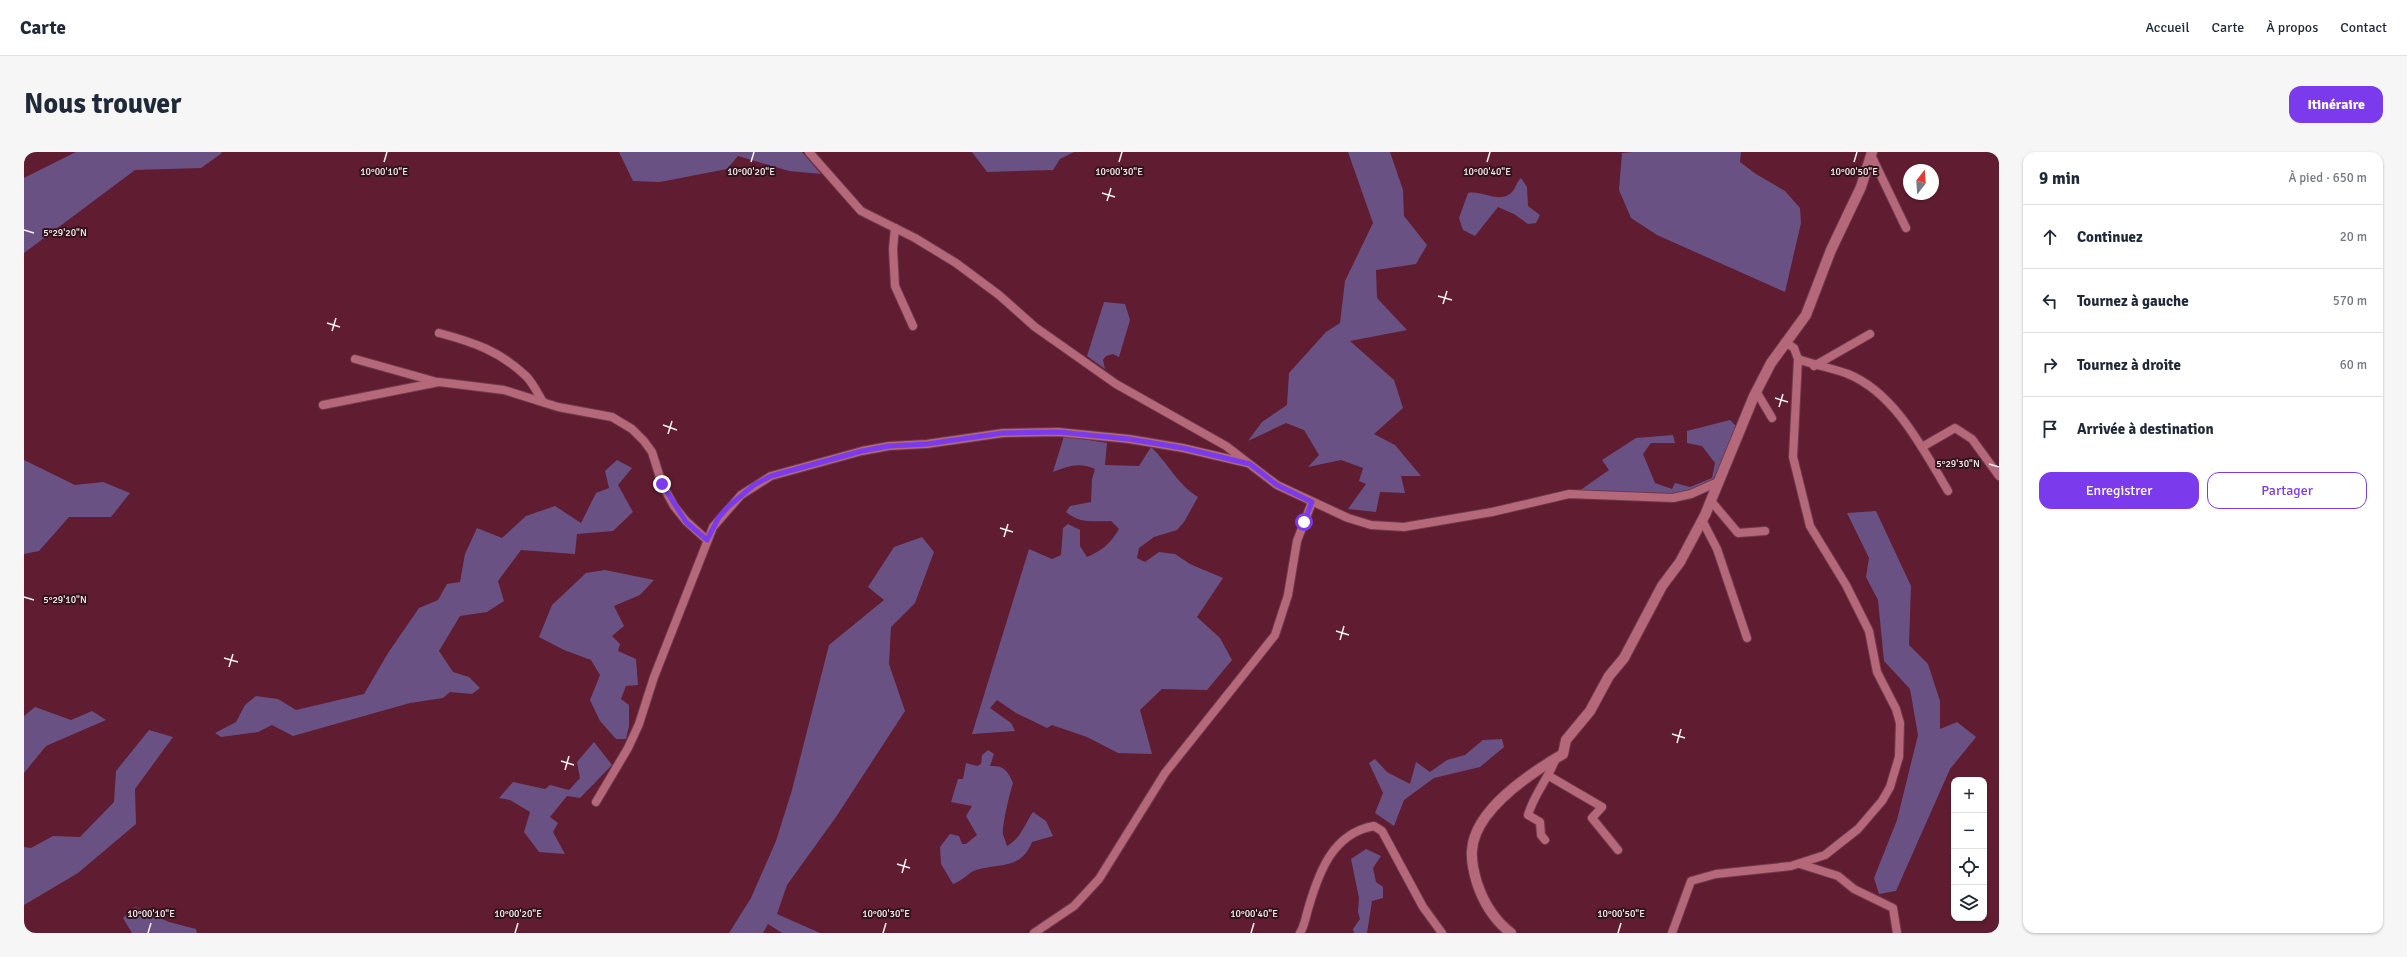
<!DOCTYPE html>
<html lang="fr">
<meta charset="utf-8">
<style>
:root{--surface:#fff;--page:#f6f6f7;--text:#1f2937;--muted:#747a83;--line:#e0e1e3;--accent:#7c3aed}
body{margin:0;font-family:Signika,sans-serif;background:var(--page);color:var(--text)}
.controls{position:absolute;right:12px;bottom:12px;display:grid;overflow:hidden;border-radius:8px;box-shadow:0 1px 3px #0004}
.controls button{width:36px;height:36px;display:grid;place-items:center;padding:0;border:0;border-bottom:1px solid var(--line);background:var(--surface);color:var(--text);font:20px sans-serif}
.compass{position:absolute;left:1879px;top:12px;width:36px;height:36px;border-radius:50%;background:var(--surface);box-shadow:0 1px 3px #0004;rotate:17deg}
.stop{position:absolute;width:12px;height:12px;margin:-9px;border:3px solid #7c3aed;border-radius:50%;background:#fff}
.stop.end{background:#7c3aed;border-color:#fff;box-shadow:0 1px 4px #0008}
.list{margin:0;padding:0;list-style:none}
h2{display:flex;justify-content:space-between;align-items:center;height:52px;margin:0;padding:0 16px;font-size:17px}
h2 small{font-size:13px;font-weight:400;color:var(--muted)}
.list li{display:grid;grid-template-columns:26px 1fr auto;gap:12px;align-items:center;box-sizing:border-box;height:64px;padding:0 16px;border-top:1px solid var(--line)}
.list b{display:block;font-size:15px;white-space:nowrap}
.list em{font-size:13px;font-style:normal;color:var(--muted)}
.actions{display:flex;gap:8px;padding:12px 16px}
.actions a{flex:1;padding:9px 0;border:1px solid var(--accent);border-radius:12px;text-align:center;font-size:14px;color:var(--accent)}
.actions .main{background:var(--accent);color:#fff}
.icon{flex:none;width:22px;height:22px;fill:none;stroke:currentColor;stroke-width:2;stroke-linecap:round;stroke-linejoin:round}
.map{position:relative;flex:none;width:1975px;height:781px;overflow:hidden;border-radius:12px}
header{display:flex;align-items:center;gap:24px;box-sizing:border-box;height:56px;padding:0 20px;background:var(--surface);border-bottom:1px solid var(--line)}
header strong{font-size:19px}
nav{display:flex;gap:22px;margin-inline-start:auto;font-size:14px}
.intro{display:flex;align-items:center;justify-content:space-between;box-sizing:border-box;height:96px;padding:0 24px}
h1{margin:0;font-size:28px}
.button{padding:10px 18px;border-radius:12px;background:var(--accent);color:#fff;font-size:14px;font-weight:700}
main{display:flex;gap:24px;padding:0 24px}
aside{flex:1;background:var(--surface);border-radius:12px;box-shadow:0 1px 3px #0004}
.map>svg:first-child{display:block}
.green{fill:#6a5184}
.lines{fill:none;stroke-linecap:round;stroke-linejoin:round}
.minor-casing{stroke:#6e3a4d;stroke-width:10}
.tertiary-casing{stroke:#6e3a4d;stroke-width:12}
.minor{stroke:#b56879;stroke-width:8}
.tertiary{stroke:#b56879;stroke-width:10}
.route{stroke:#7c3aed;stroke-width:5}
.ticks{fill:none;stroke:#fbf2f3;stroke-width:1.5}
.ticks-label{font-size:10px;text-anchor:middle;fill:#fbf2f3;stroke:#33141c;stroke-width:4;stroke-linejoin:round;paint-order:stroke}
</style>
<header>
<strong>Carte</strong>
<nav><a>Accueil</a><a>Carte</a><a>À propos</a><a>Contact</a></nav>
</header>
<div class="intro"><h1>Nous trouver</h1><a class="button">Itinéraire</a></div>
<main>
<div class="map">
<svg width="1975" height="781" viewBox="0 0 1975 781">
<rect width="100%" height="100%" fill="#601c30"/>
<g class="green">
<path d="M52,0H197L198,1L177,16L111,18L0,101V26Z"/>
<path d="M595,0H778L797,22L765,19L714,4L703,17L636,30L609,29Z"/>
<path d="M948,0H1050L1036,7L1029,18L963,20Z"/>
<path d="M1324,0H1366L1379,38L1380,64L1403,93L1392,112L1352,118L1353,146L1383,178L1326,189L1370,228L1379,256L1350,282L1371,293L1397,324H1377L1381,341L1356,340L1352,360L1324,357L1342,332L1335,329L1339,316L1317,308L1284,315L1295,303L1280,278L1262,271L1224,289L1238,270L1263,253L1265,221L1302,180L1316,171L1321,129L1349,71Z"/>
<path d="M1609,0H1717L1716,10L1732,22L1761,39L1776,56L1777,71L1761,140L1633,83L1607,66L1595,38L1598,1Z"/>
<path d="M1497,26L1503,35L1504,54L1516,63L1512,71L1504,72L1490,62L1474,55L1451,84L1439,78L1435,66L1444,41C1458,38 1475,52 1487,41C1492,37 1492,30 1497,26Z"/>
<path d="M1080,150L1101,152L1106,168L1095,205L1089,202L1082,204L1079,208L1081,217L1063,204Z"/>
<path d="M1706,268L1714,276L1695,327L1685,335L1645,350L1530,345L1528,341L1555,339L1585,318L1578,308L1612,286L1649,283L1651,291H1627L1619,302L1631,331L1648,337L1651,331L1666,335L1688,326L1691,311L1678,294L1663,291V279Z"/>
<path d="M1040,284L1083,291L1081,313L1115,314L1127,295C1144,311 1153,332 1174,345L1160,370L1153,378L1130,385L1115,396L1113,406L1121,410L1135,400L1151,402L1166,412L1199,426L1173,465L1196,486L1208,508L1183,538L1138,537L1116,558L1128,602L1094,601L1063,585L1028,573L1023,576L992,561L973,548L966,556L987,571L991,579L948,582L1005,397L1028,407L1037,403L1039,376L1044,372L1056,378V394L1063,405C1079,398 1086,392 1095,377L1087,369C1070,369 1056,372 1042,360L1046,354L1067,350L1068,327L1071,317C1054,310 1045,314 1029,320Z"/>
<path d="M0,308L51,333L79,330L106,341L87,365H45L15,399L0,402Z"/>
<path d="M593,308L608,316L594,333L609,360L589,379L553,382L551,402L497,398L474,429L480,449L463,460L436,464L415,499L429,520L445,525L456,536L448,542L426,540L419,546L386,551L269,584L248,573L234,580L197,585L191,581L212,570L221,553L232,544L254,547L272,558L340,542L364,501L395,456L414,448L423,432L436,430L441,402L453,376L478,386L502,364L531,354L557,371L572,341L585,336L581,319Z"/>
<path d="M1852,359L1887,434L1885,493L1904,512L1916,549V577L1933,570L1952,585L1926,617L1872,739L1855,742L1850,726L1873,668L1894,583L1886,537L1860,509L1854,448L1842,425L1845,406L1823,361Z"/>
<path d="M898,385L910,400L891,451L867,475L865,512L881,559L812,665L763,733L753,762L796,781H758L744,772L739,781H705L727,746L752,689L768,638L805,493L860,448L844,435L870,395Z"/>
<path d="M581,418L630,428L616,443L590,454L600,474L588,484L596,492L594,499L612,507L614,533L602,534L597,547L605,553V574L602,587H592L576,569L566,548L576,523L567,508L540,498L515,485L528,453L562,421Z"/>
<path d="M11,555L47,568L68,559L82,568L22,594L0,621V564Z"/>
<path d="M125,578L149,585L111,637L112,672L54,721L0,753V695L7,696L29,684L56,685L90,650L92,619Z"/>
<path d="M1478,587L1480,595L1456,615L1410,626L1380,648L1370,674L1351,661L1359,641L1345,611L1351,607L1363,620L1386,632L1392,610L1406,620L1423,608L1441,603L1459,588Z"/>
<path d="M570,590L588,613L556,646L543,644L526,665L534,671L529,680L541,702L515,700L500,680L506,660L486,648L475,646L489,630L521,637L526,633L545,638L556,626L553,610Z"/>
<path d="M964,598L970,602L966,614C980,613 984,619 989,631C986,640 978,673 979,682C980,686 982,690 983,694C997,686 1000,673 1009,660L1022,669L1029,684L1008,690C997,718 975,711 952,718C945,720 939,729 929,732L917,712L916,695L926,682L935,684L938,692H942L953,683L942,664L948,654L927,650L934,627H939L942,611L953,614L957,612L958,603Z"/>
<path d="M1342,697L1357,704L1349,716L1352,730L1359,735V746L1348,749L1343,781H1330L1329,777L1336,767L1334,760L1335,746L1327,707Z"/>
<path d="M111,755L145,770L172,777L173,781H108L99,766Z"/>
</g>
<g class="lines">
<defs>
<g id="minor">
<path d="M785,0L837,59L891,86L932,111L975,143L1011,175L1092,232L1202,294L1253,333L1324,366L1347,373L1380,375L1468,360L1545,342L1649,346L1667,342L1694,330"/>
<path d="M1847,3L1882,76"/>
<path d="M871,76L869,97L871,134L889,174"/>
<path d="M415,181C449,190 476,199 502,224C509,231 514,242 519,250"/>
<path d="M331,207L413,230"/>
<path d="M1774,207C1790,213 1808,216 1824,222C1871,241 1899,297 1924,339"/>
<path d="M1790,214L1846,182"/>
<path d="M1732,239L1748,266"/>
<path d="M299,253L415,230L480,238L534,255L588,265L608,277L620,289L628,300L638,332L650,354L662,369L683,388"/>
<path d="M1898,295L1931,276L1948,287L1975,324"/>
<path d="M1687,349L1714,381L1741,379"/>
<path d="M1678,368L1693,397L1723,486"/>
<path d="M1525,624L1578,655L1568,666L1594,698"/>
<path d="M572,650L604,596L615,572L630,525L689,375L717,343L747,324L838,299L865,294L903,292L979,281L1034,280L1105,287L1159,296L1223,311"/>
<path d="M1521,688L1517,683L1516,670L1504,663C1510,642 1524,627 1532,606"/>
<path d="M1776,712L1814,724L1830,737L1869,756L1873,781"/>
<path d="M1010,781L1050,754L1075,727L1141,621L1251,483L1264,443L1273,389L1288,350"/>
<path d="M1276,781C1281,773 1282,763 1285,754C1295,720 1309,681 1350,674L1358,679L1399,755L1418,781"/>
<path d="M1648,781L1667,729L1692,722L1767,714L1801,703L1834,677L1858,649L1866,635L1875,605L1876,571L1872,557L1853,520L1845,479L1822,433L1786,374L1769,305L1774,207L1770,196L1761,190"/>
</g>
<path id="tertiary" d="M1487,781C1470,768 1460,752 1453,731C1450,721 1447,709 1448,698C1451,657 1507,621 1539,602L1542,588L1566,559L1585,524L1600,506L1638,434L1656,410L1681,363L1730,244L1747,211L1782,163L1807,98L1837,35L1848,0"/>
</defs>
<use href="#minor" class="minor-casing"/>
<use href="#tertiary" class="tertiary-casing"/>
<use href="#minor" class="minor"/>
<use href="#tertiary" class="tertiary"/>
</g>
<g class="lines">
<path class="route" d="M638,332L662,370L683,388L695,365L705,354L730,333L747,324L838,299L865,294L903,292L979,281L1034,280L1105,287L1159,296L1226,312L1253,333L1288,350L1280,370"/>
</g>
<path class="ticks" d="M360,10L363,0M727,10L730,0M1095,10L1098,0M1463,10L1466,0M1830,10L1833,0M1078,41L1091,45M1083,49L1087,36M0,78L10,81M1414,144L1428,148M1419,152L1423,139M303,171L316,175M308,179L312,166M1751,246L1764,250M1755,255L1759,242M639,273L653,278M644,282L648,269M1965,312L1975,315M976,376L989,380M980,385L984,372M0,445L10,448M1312,479L1325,483M1316,488L1320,474M200,506L214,510M205,515L209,502M1648,582L1661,586M1653,591L1657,577M537,609L550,613M541,618L545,604M873,712L886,716M878,721L882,707M124,781L127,771M491,781L494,771M859,781L862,771M1227,781L1230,771M1594,781L1597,771"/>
<g class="ticks-label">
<text x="360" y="23">10°00'10"E</text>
<text x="727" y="23">10°00'20"E</text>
<text x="1095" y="23">10°00'30"E</text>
<text x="1463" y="23">10°00'40"E</text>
<text x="1830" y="23">10°00'50"E</text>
<text x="41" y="84">5°29'20"N</text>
<text x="1934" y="315">5°29'30"N</text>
<text x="41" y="451">5°29'10"N</text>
<text x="127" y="765">10°00'10"E</text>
<text x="494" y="765">10°00'20"E</text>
<text x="862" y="765">10°00'30"E</text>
<text x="1230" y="765">10°00'40"E</text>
<text x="1597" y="765">10°00'50"E</text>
</g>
</svg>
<div class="controls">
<button>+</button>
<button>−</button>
<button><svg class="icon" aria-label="locate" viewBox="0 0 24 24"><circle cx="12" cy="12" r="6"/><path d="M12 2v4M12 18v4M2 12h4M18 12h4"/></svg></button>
<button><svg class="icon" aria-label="layers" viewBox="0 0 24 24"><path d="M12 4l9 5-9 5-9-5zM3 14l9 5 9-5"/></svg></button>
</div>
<svg class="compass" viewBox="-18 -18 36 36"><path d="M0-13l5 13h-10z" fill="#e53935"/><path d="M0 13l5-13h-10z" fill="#747a83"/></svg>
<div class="stop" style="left:1280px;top:370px"></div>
<div class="stop end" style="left:638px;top:332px"></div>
</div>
<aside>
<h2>9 min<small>À pied · 650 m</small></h2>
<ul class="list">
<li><svg class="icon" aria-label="ahead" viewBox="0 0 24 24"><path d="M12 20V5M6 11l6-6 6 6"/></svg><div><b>Continuez</b></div><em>20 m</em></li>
<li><svg class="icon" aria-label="left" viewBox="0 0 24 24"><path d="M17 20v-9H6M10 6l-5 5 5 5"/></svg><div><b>Tournez à gauche</b></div><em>570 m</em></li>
<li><svg class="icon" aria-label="right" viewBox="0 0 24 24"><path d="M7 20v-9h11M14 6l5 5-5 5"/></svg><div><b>Tournez à droite</b></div><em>60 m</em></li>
<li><svg class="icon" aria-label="arrive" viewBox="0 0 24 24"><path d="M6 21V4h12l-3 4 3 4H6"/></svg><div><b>Arrivée à destination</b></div></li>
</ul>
<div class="actions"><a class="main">Enregistrer</a><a>Partager</a></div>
</aside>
</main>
